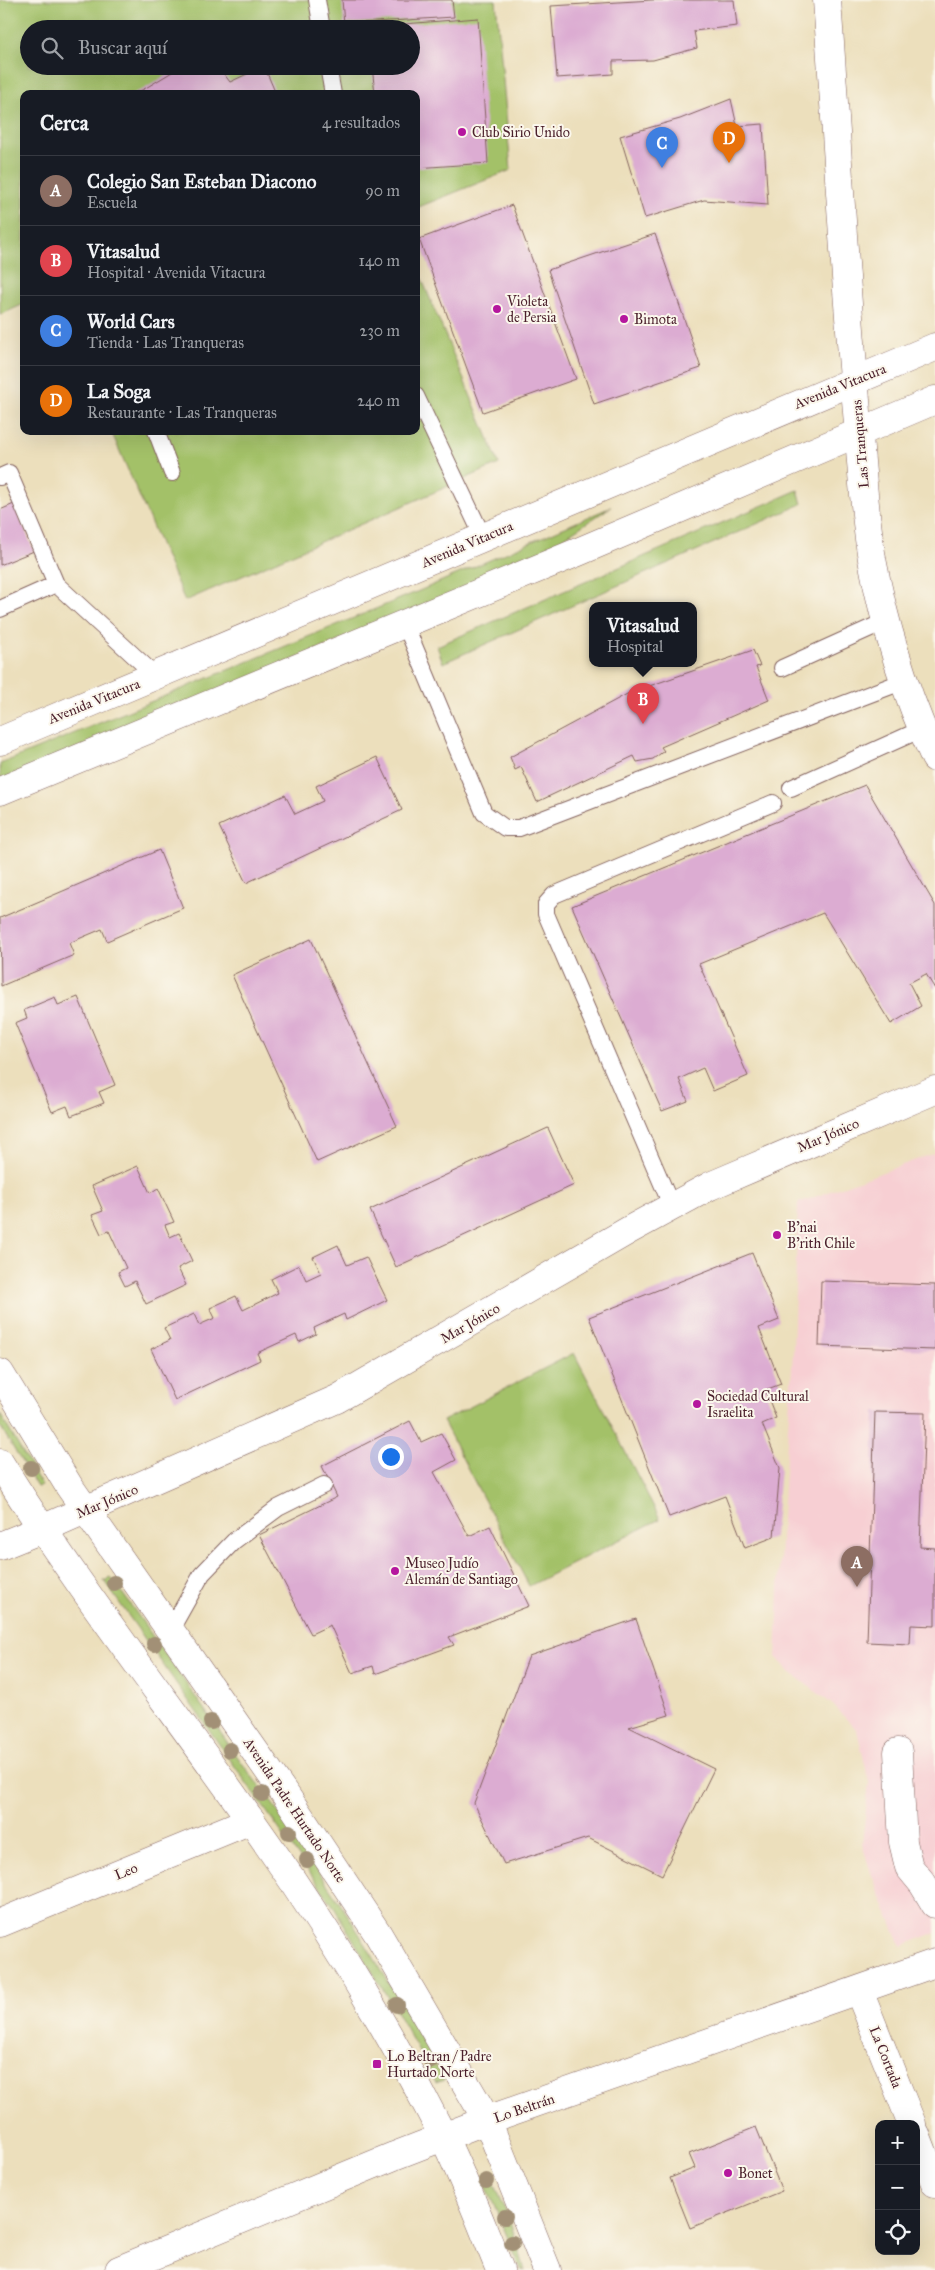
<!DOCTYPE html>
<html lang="es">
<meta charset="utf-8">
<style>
:root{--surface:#171b24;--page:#242831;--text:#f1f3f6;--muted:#9ea1a6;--line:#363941;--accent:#0f766e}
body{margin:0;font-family:"IM FELL Great Primer",serif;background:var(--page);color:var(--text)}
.controls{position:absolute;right:15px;bottom:15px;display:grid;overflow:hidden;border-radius:10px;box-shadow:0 5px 20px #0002}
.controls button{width:45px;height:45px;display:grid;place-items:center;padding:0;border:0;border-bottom:1px solid var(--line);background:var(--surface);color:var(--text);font:25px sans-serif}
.you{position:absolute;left:390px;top:1456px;width:18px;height:18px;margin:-12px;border:4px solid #fff;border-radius:50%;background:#1a73e8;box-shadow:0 0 0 8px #1a73e833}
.badge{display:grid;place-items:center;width:32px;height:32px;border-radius:50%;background:var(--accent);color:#fff;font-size:16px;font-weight:700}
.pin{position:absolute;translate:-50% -41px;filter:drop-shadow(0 1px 2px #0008)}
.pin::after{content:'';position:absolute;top:26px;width:18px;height:15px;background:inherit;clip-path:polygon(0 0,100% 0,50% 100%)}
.popup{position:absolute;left:589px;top:602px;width:108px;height:65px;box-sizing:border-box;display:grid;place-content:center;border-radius:10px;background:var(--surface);filter:drop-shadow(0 1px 4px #0005);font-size:16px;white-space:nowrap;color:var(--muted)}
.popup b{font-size:19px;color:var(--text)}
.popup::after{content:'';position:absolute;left:50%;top:100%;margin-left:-10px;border:10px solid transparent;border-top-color:var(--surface)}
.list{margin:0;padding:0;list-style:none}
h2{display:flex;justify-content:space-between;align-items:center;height:65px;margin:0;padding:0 20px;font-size:21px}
h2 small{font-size:16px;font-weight:400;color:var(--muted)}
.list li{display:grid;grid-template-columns:32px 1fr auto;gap:15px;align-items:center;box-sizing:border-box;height:70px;padding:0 20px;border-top:1px solid var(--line)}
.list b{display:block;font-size:19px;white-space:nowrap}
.list p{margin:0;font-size:16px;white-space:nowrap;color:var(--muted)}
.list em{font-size:16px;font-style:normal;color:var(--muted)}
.icon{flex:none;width:28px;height:28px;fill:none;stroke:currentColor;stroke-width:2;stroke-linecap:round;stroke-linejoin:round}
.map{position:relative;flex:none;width:935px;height:2270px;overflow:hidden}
.search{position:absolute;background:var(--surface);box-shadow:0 5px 20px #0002;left:20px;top:20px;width:400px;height:55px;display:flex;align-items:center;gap:12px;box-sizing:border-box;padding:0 18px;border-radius:28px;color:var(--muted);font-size:19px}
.panel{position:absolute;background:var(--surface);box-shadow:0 5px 20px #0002;left:20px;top:90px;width:400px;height:345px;border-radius:10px}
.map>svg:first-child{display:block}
.built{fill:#f7cfd3}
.green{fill:#a3c168;stroke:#76704a;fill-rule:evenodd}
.building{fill:#dcacd2}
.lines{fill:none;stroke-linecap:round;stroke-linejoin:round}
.lane-casing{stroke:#83625e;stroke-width:18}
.street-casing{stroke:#83625e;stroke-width:29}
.secondary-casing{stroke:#83625e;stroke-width:29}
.primary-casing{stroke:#83625e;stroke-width:29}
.lane{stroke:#fff;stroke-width:16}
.street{stroke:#fff;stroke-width:28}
.secondary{stroke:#fff;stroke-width:28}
.primary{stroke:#fff;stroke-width:28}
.tree{fill:#a29076}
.poi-dot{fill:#b5179e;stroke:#fbf7ec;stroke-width:2}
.labels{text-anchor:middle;stroke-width:4;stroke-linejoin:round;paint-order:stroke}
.poi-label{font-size:14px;fill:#4a1f2b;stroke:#fbf7ec;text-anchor:start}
.street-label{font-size:14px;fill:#4a1f2b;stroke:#fbf7ec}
</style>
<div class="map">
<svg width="935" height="2270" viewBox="0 0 935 2270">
<rect width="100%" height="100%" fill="#fbf7ec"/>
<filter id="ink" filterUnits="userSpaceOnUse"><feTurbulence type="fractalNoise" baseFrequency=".02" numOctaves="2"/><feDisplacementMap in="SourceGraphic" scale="10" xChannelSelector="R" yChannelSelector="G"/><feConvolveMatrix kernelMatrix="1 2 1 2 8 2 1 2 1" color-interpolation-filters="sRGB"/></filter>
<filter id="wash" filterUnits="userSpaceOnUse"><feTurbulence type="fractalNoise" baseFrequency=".0096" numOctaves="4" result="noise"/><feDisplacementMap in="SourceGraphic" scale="20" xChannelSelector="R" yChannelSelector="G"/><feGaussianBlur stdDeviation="1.12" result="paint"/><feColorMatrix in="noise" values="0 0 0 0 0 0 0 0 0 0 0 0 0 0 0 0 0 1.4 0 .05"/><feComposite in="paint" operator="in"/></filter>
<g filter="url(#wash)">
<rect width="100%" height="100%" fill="#ecdfbc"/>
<path class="built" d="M935,1153V1933L901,1946L871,1873L862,1844L869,1782L857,1730L832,1704L790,1672L776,1657L782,1518L793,1352L798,1203Z"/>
<g class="green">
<path d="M0,0H496L511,170L416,208V94H24V304L0,315ZM29,29H411V66H29Z"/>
<path d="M416,265L499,464L185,601L111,431H416Z"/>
<path d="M798,490L802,504L443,663L437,646Z"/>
<path d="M611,507L522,565L0,781V764L419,591Z"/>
<path d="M574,1353L660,1519L529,1586L443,1421Z"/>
<path d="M0,1414L42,1486L37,1487L0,1426Z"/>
<path d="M111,1577L242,1763L281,1815L349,1917L405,2009L444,2080L436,2083L403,2023L332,1904L104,1581Z"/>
<path d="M490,2173L510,2221L525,2270L521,2269L482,2177Z"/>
</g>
<g id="blocks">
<g class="building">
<path d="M342,0H452L454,17L344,24Z"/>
<path d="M653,0H734L737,26L694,31L697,48L653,60L613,61V74L557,78L551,6Z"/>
<path d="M478,18L488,163L416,168V94H375L372,66H411V29H368L367,27Z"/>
<path d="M182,66H218L230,82L264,66L276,94H132L144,89Z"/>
<path d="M731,99L737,126L763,124L768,205L704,200L645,218L620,136L680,119Z"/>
<path d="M512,205L576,379L483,412L419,239Z"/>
<path d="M655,234L701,368L594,404L548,270Z"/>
<path d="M14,504L34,551L0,565V510Z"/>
<path d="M753,650L760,666L756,667L769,700L661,747L664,751L653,759L637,762L634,756L537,802L521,767L515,770L510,757L629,693Z"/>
<path d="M377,757L402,810L246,883L219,826L285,795L295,814L323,801L316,786Z"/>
<path d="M865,785L935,905V989L926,974L909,983L921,1006L891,1024L823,913L699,964L748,1076L713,1091L703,1068L679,1079L688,1101L662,1111L572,906Z"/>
<path d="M159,850L183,908L107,941L102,929L69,943L74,955L1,986L0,918Z"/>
<path d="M311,939L397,1126L317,1162L232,975Z"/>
<path d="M55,997L58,1005L78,997L115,1085L99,1092L104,1103L71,1116L67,1106L52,1112L15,1023L27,1018L24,1010Z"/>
<path d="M548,1128L574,1185L396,1267L370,1210Z"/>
<path d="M138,1166L150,1193L158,1188L174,1222L165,1225L170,1237L179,1233L192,1261L178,1268L186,1285L146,1304L135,1281L125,1286L118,1272L126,1268L109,1231L101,1234L92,1215L103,1211L92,1186Z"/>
<path d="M338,1245L347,1265L366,1257L387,1300L346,1320L344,1314L314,1328L316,1334L299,1342L296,1335L257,1353L260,1360L175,1400L151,1349L170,1340L164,1328L194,1314L199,1325L215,1318L210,1308L236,1296L243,1310L278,1293L271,1279L299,1265L306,1280L321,1273L313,1257Z"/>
<path d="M752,1253L779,1320L759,1328L781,1384L765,1390L776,1418L762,1424L780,1468L774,1537L745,1548L725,1496L669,1517L589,1317Z"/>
<path d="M821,1281L935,1285V1350L819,1346Z"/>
<path d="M875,1412L925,1413L920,1547L935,1548V1626L911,1625L910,1644L867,1642Z"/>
<path d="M410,1421L421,1442L441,1433L456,1460L434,1472L469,1536L490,1526L529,1606L449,1637L454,1645L375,1674L373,1666L352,1673L330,1625L311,1634L259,1535L337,1497L322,1466Z"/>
<path d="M636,1619L669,1715L629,1727L714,1769L662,1875L588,1838L504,1864L474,1803L529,1656Z"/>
<path d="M756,2127L782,2191L690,2228L670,2178L695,2168L689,2154Z"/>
</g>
</g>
</g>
<g filter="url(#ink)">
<use href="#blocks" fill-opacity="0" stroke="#83625e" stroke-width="1"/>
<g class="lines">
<defs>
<g id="lane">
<path d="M317,0L322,29"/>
<path d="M328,66L333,94"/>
<path d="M416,396L483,537"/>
<path d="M156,431L172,473"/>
<path d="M0,477L9,473L56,584L156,676"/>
<path d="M0,609L56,584"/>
<path d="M405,624L484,813L505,828H519L904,681"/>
<path d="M782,668L886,621"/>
<path d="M791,788L922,729"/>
<path d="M672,1207L546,914V904L554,895L773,803"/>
<path d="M170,1631L202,1574L234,1541L278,1508L324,1485"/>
</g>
<g id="street">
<path d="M0,1546L42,1529"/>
<path d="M898,1752L903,1842L909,1867L923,1884L935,1904"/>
<path d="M0,1923L251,1820"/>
<path d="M859,1991L912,2124"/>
<path d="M916,2134L935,2183"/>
</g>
<g id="secondary">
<path d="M827,0C836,126 843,252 854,378C860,438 862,499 872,559C885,628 906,695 935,758"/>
<path d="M0,1373L69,1486L287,1797L378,1934L487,2120L547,2270"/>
<path d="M0,1463C76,1586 167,1701 250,1819C322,1920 388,2027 444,2138C465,2181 482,2226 500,2270"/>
<path d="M42,1529L337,1399L631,1229L710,1186L935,1090"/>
<path d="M119,2270L394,2156L487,2120L935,1963"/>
</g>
<g id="primary">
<path d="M0,741L935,347"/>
<path d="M0,791L578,552L935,400"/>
</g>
</defs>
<use href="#lane" class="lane-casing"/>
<use href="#street" class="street-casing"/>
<use href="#secondary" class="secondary-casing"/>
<use href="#primary" class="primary-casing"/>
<use href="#lane" class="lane"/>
<use href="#street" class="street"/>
<use href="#secondary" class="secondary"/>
<use href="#primary" class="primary"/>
</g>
<g class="tree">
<circle cx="31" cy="1468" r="8"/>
<circle cx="114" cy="1583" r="8"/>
<circle cx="154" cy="1644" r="8"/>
<circle cx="211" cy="1722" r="8"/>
<circle cx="230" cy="1750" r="8"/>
<circle cx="262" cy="1794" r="8"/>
<circle cx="289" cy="1832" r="8"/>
<circle cx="307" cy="1860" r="8"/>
<circle cx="397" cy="2005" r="8"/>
<circle cx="431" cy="2061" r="8"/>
<circle cx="486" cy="2181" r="8"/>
<circle cx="505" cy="2217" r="8"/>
<circle cx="512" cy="2243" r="8"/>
</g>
</g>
<g class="poi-dot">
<circle cx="462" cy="132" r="5"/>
<circle cx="497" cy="309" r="5"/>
<circle cx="624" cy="319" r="5"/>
<circle cx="777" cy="1235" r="5"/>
<circle cx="697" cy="1404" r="5"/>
<circle cx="395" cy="1571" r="5"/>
<rect x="372" y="2059" width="10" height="10" rx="2.5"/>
<circle cx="728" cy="2173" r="5"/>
</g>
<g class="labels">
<g class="poi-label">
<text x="472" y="137">Club Sirio Unido</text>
<text x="507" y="306">Violeta<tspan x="507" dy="16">de Persia</tspan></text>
<text x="634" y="324">Bimota</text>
<text x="787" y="1232">B'nai<tspan x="787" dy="16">B'rith Chile</tspan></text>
<text x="707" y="1401">Sociedad Cultural<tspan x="707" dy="16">Israelita</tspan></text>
<text x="405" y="1568">Museo Judío<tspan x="405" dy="16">Alemán de Santiago</tspan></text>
<text x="387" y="2061">Lo Beltran / Padre<tspan x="387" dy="16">Hurtado Norte</tspan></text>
<text x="738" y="2178">Bonet</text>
</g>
<g class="street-label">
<text transform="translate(840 386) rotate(-22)" y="5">Avenida Vitacura</text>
<text transform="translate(860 444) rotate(-95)" y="5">Las Tranqueras</text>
<text transform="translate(467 544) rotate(-23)" y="5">Avenida Vitacura</text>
<text transform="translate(94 701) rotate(-22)" y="5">Avenida Vitacura</text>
<text transform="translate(828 1135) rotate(-23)" y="5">Mar Jónico</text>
<text transform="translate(470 1323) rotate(-30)" y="5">Mar Jónico</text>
<text transform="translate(107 1501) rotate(-23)" y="5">Mar Jónico</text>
<text transform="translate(295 1810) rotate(56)" y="5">Avenida Padre Hurtado Norte</text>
<text transform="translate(126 1871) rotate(-22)" y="5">Leo</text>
<text transform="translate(886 2057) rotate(68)" y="5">La Cortada</text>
<text transform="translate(524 2108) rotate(-19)" y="5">Lo Beltrán</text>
</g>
</g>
</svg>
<div class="controls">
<button>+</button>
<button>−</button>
<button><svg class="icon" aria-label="locate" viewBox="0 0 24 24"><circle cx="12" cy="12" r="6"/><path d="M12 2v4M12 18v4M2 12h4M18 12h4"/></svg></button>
</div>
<div class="you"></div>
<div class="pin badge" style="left:857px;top:1587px;background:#8d6e63">A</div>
<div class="pin badge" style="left:643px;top:724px;background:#e0444e">B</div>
<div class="popup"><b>Vitasalud</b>Hospital</div>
<div class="pin badge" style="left:662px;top:168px;background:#3f7fe0">C</div>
<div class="pin badge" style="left:729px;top:163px;background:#e8710a">D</div>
<div class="search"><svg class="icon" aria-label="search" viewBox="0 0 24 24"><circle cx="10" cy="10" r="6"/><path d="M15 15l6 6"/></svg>Buscar aquí</div>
<section class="panel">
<h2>Cerca<small>4 resultados</small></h2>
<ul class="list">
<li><span class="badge" style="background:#8d6e63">A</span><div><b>Colegio San Esteban Diacono</b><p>Escuela</p></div><em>90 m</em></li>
<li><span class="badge" style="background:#e0444e">B</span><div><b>Vitasalud</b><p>Hospital · Avenida Vitacura</p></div><em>140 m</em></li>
<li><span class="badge" style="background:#3f7fe0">C</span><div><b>World Cars</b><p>Tienda · Las Tranqueras</p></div><em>230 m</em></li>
<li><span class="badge" style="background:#e8710a">D</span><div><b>La Soga</b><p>Restaurante · Las Tranqueras</p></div><em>240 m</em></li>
</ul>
</section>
</div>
